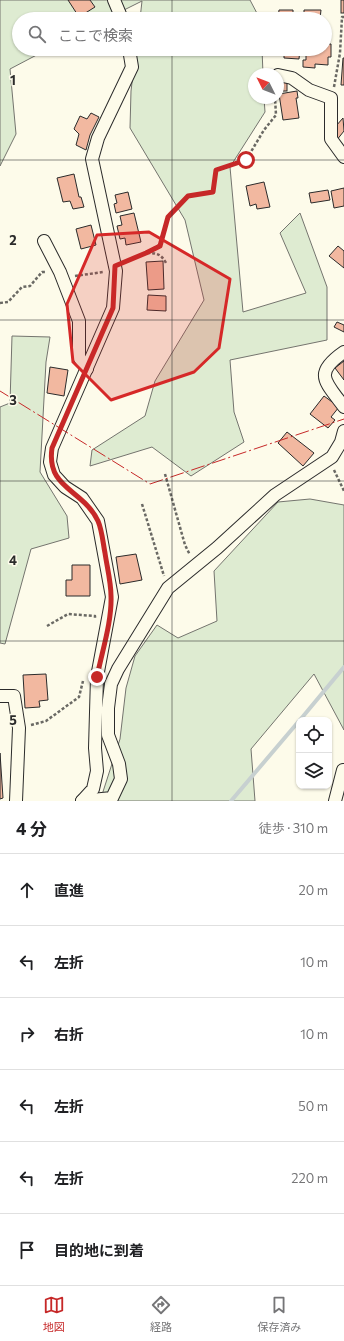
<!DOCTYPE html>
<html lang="ja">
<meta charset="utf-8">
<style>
:root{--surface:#fff;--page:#f2f2f2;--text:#202124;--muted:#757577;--line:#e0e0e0;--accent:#c62828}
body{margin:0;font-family:Commissioner,"Noto Sans JP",sans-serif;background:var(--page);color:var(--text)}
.controls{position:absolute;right:12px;bottom:12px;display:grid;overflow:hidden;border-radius:8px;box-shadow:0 1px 3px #0004}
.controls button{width:36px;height:36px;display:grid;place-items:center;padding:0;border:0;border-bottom:1px solid var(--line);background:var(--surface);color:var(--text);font:20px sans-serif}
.compass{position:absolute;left:248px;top:68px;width:36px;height:36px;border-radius:50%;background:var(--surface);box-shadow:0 1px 3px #0004;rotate:312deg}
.stop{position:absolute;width:12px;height:12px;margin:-9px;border:3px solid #c62828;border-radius:50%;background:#fff}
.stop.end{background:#c62828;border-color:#fff;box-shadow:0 1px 4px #0008}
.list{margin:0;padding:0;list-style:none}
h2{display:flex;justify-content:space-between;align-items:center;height:52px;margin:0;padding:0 16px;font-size:17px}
h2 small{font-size:13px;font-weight:400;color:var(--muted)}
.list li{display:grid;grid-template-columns:26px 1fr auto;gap:12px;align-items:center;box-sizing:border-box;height:72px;padding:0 16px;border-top:1px solid var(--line)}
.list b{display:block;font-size:15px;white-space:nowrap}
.list em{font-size:13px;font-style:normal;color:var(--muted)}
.icon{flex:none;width:22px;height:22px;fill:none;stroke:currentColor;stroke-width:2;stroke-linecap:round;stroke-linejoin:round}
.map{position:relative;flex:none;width:344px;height:801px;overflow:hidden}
.search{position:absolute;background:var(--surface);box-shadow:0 1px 3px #0004;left:12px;right:12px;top:12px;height:44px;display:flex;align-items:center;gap:10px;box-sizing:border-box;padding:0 14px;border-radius:22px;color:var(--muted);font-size:15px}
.sheet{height:484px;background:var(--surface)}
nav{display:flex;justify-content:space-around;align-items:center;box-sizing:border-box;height:56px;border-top:1px solid var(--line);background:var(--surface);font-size:11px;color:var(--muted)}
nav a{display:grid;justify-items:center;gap:2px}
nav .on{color:var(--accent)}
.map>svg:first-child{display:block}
.green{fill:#deebd1;stroke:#74746e}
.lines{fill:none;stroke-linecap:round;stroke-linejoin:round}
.stream{stroke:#c7d0d0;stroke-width:4}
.building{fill:#f2b8a0;stroke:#2b2b2b}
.street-casing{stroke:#2b2b2b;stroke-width:14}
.path{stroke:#6a6964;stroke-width:2.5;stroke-dasharray:3 2;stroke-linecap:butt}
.street{stroke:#fdfbea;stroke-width:12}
.power{stroke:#c62828;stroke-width:1;stroke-dasharray:14 3 2 3;stroke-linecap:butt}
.route{stroke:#c62828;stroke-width:5}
.marked{fill:#d62828;fill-opacity:0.2;stroke:#d62828;stroke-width:3;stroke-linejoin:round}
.grid{fill:none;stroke:#2b2b2b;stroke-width:1;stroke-opacity:0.55}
.grid-label{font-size:13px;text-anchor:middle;font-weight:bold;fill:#2b2b2b;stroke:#fdfbea;stroke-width:3;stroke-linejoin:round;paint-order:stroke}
</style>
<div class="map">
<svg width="344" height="801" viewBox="0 0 344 801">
<rect width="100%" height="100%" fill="#fdfbea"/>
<g class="green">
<path d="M0,0H250L260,19H140L142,1L106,19H19V49H48L10,69L16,134L0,166Z"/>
<path d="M136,49H262L263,74H254V98H264L265,112L230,167L243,312L306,293L280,233L300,213L327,287V340L230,360L234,412L244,442L191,476L152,447L90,466L92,450L145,416L155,381L204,300L185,220L130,128L131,91Z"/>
<path d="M12,336L50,337L46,362L40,472L67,516L69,538L31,549L5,644L0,643V407L10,403Z"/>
<path d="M310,499L344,505V730L314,674L251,749L255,801H100L120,739L126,688L135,656L157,625L178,638L217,621L214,571L278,502Z"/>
</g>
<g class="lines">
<g class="stream">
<path d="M300,720L344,667"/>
<path d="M231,801L299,721"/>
</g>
</g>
<g class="building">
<path d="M68,0H90L95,7L79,17Z"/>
<rect x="341" y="0" width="3" height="13"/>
<path d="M279,10H293V19H278Z"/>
<path d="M304,10H321L320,19H304Z"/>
<path d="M325,44H331V57H328V65L315,64V68L303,67V60H306V49H325Z"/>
<path d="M284,49H300L299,59L284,58Z"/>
<path d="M343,58H344V85H341Z"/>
<rect x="279" y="81" width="8" height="10"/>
<path d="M297,91L298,98H296L299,118L283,120L279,94Z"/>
<path d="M91,113L99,117L90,135L86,150L76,145L79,134L74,129L80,116L87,119Z"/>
<path d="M343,118L344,131L336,141L328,135Z"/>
<path d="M74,174L79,197H81L84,207L73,209L70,201L63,202L57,178Z"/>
<path d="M264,182L270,207L257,209L256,204L250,206L246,186Z"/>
<path d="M344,188V206L334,208L331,191Z"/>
<path d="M328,190L330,200L311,203L309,193Z"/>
<path d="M128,192L132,209L116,213L114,204L117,203L115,195Z"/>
<path d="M134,213L141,242L126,245L125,238L120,239L117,226L122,225L120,216Z"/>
<path d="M91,225L96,245L81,249L76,229Z"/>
<path d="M338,246L344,251V268L329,256Z"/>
<path d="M163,261L164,289L148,290L146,262Z"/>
<path d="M148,295L166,296V311L147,310Z"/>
<path d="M337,322L344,325V332L334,327Z"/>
<path d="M344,361V380L335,368Z"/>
<path d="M50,367L68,370L64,396L47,393Z"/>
<path d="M324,396L339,407L331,417L335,420L328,428L310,414Z"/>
<path d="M287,432L314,453L303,466L278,443Z"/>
<path d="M136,554L142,580L120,584L116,557Z"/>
<path d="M72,565H90V596H66V580H72Z"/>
<path d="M46,674L48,700L39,701L40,707L25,708L23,675Z"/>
<path d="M0,753L3,798L0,799Z"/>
</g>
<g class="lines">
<defs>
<g id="street">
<path d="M114,0L122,19"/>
<path d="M278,75L292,78L309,90L331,98V139L344,157"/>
<path d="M44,241L60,272L79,321V357L87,369"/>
<path d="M344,352C312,374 326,382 344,407"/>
<path d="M0,696H14L19,728L16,801"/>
<path d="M82,801L93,789L97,771L95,748L97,677L112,597L98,521L82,498L65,487L54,475L50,462L52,448L113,308L116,271L92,159L98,138L132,67L129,49"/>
<path d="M82,801L112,798L121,779L119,764L108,735V708L111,684L118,669L168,588L217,548L275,495L332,457L341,442L344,431"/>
<path d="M335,801L343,770"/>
</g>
</defs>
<use href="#street" class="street-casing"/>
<g class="path">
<path d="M334,87L340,53L342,17H344"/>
<path d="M147,253C157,253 161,254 166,263"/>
<path d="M126,261L146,253L159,245L168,217L188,196L213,192L216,170L246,160L264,130L276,115L275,98"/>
<path d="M75,276L103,272"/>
<path d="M0,303L8,302L22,287L30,286L42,272H46"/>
<path d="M334,470L344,491"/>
<path d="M165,474L185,545L190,555"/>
<path d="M142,504L164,576"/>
<path d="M47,626L68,614L95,616V618"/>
<path d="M31,725L46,721L79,697L83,681"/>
</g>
<use href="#street" class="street"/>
<path class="power" d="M0,391L150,484L344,419"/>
</g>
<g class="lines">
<path class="route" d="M97,677C102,651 112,622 111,596C111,582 107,567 105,553C103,543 102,530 98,521C83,489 46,489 52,448L113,308L115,266L146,253L160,246L168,217L188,196L213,192L216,170L246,160"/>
</g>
<path class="marked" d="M149,232L230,279L219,348L194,372L111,400L73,362L67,304L97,235Z"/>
<path class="grid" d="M172,0V19M172,49V801M0,160H344M0,320H344M0,481H344M0,641H344"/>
<g class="grid-label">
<text x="13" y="85">1</text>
<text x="13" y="245">2</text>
<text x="13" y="405">3</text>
<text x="13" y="565">4</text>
<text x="13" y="725">5</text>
</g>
</svg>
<div class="controls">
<button><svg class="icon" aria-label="locate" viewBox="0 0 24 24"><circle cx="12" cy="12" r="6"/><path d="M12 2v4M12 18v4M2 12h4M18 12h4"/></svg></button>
<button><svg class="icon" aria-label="layers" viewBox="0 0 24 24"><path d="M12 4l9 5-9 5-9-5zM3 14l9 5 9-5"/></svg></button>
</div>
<svg class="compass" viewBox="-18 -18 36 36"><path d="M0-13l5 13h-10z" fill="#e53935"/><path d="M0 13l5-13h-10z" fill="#757577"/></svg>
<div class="stop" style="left:246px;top:160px"></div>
<div class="stop end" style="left:97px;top:677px"></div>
<div class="search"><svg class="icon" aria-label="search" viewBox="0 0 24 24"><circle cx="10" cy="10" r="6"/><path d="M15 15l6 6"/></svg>ここで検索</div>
</div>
<section class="sheet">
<h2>4 分<small>徒歩 · 310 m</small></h2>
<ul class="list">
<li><svg class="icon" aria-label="ahead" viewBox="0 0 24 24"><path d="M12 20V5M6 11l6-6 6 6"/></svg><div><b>直進</b></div><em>20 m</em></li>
<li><svg class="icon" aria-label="left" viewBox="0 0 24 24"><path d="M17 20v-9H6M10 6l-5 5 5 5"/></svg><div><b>左折</b></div><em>10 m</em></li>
<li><svg class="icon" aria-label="right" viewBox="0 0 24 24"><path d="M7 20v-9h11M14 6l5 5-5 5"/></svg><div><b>右折</b></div><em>10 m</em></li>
<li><svg class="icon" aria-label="left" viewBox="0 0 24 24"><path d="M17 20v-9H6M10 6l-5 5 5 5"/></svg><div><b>左折</b></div><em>50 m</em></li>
<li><svg class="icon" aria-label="left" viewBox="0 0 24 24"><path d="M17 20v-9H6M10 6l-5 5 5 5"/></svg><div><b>左折</b></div><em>220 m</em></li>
<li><svg class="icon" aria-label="arrive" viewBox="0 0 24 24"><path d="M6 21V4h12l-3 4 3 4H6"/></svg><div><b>目的地に到着</b></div></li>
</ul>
</section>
<nav>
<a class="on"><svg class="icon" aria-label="map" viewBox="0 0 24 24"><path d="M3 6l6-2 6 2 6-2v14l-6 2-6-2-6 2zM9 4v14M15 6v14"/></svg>地図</a>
<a><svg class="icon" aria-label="directions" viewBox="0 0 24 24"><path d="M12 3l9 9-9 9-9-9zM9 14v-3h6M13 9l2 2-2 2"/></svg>経路</a>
<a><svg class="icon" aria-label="saved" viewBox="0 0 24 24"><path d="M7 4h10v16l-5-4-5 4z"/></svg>保存済み</a>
</nav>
